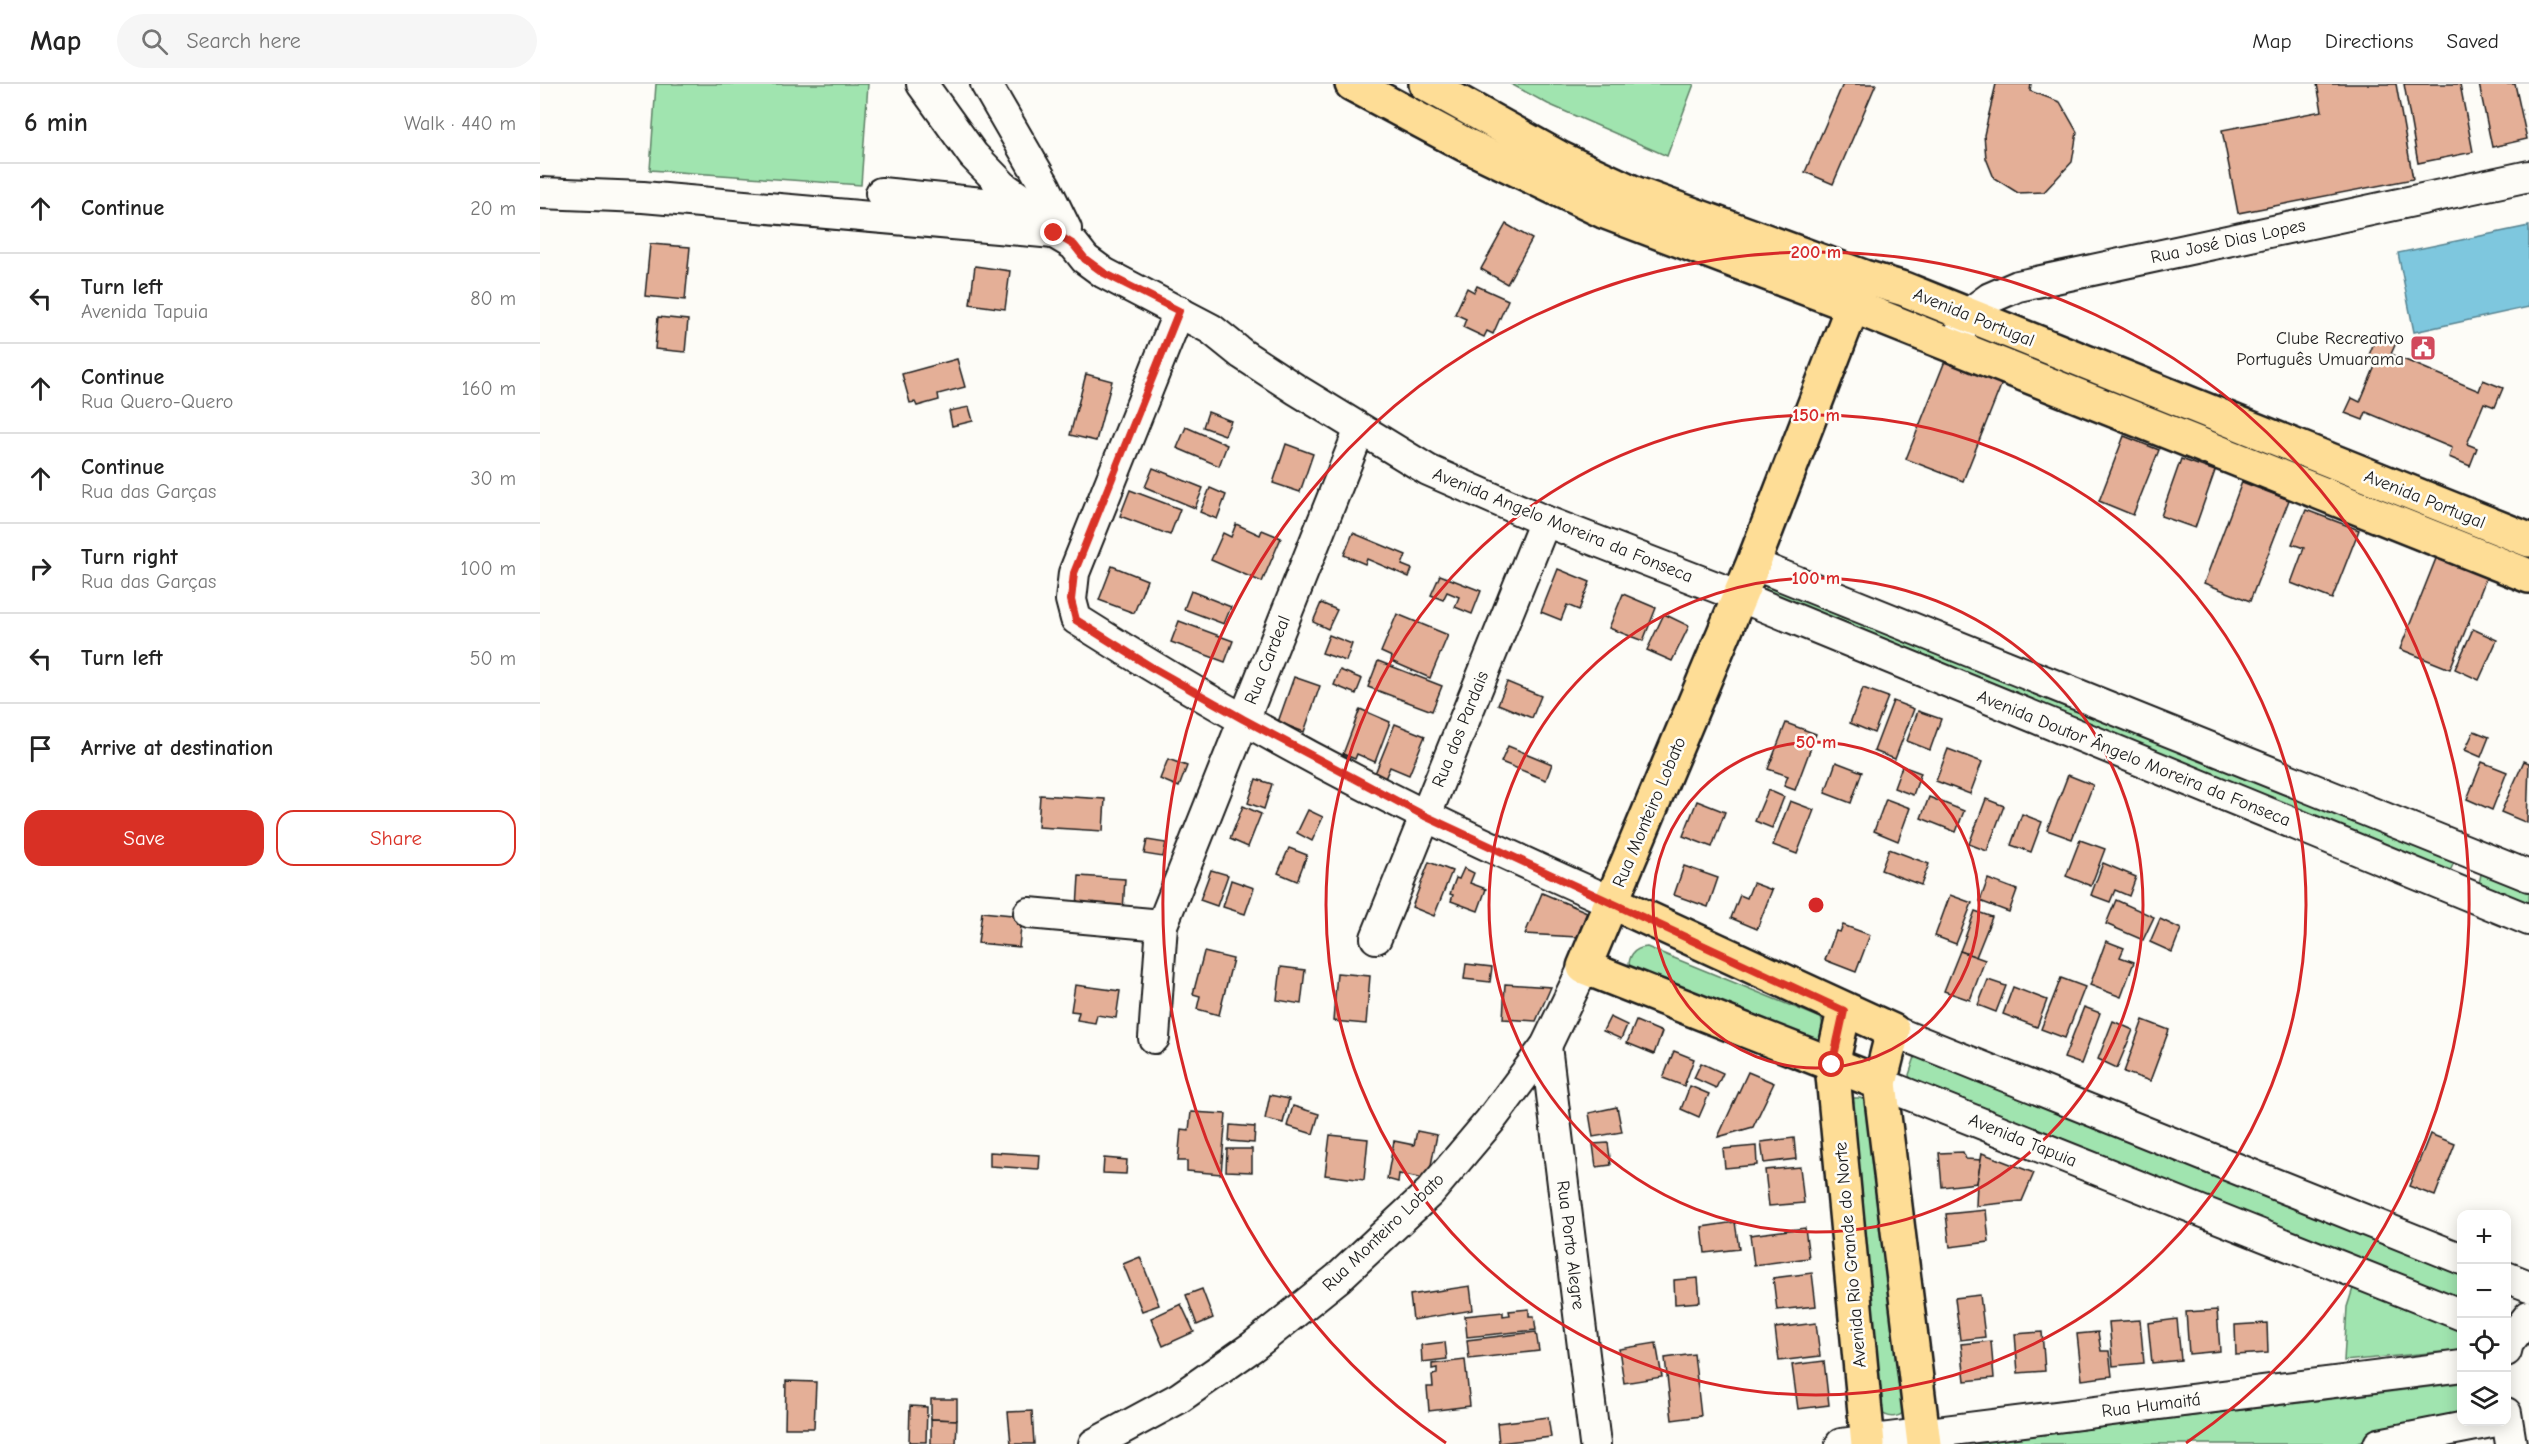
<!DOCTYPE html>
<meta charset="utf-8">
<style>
:root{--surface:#fff;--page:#f6f6f6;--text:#222;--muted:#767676;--line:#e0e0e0;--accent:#d93025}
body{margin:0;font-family:"Comic Neue",sans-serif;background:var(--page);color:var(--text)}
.controls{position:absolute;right:18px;bottom:18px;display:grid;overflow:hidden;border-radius:12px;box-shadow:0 3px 15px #0003}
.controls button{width:54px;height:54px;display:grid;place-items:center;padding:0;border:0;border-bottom:2px solid var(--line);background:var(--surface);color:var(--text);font:30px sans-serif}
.stop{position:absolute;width:18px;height:18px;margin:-14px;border:4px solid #d93025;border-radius:50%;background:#fff}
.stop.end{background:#d93025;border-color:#fff;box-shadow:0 2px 6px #0008}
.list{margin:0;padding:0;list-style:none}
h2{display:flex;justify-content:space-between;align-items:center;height:78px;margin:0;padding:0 24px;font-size:26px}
h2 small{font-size:20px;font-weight:400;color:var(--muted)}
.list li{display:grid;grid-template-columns:39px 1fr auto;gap:18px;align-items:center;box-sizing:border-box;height:90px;padding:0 24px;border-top:2px solid var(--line)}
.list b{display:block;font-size:22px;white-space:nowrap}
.list p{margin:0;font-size:20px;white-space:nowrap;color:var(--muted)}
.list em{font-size:20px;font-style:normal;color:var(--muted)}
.actions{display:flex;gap:12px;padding:18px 24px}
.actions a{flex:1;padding:14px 0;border:2px solid var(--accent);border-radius:18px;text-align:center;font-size:21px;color:var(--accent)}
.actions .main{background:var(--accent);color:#fff}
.icon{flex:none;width:33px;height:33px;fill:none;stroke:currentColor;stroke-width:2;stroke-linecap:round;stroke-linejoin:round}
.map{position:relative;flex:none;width:1989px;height:1360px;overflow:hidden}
header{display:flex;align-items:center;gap:36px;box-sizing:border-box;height:84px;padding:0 30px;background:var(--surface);border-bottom:2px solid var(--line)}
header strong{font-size:28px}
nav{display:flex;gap:33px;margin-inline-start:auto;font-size:21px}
.search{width:420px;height:54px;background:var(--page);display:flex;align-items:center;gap:15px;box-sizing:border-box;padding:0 21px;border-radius:33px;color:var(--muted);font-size:22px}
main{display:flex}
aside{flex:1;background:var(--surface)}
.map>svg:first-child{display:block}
.green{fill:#a0e4af;stroke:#5e8066;stroke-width:1.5}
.water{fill:#7ec7de;stroke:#578390;stroke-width:1.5}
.building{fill:#e4af97;stroke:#1c1c1c;stroke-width:1.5}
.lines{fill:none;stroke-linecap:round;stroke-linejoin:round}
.minor-casing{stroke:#1c1c1c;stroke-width:34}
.major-casing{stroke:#1c1c1c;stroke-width:38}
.minor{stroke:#fdfcf7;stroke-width:30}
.major{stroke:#fedd96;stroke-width:33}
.route{stroke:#d93025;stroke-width:8}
.ring{fill:none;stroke:#d62828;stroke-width:3}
.labels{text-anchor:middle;stroke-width:5;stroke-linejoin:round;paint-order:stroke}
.street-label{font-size:18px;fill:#1c1c1c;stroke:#fdfcf7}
.poi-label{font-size:18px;fill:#1c1c1c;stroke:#fdfcf7;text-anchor:end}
.centre{fill:#d62828;stroke:#fdfcf7;stroke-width:3}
.ring-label{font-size:18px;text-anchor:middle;font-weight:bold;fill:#d62828;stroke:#fdfcf7;stroke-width:5;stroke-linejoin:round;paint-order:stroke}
</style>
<header>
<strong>Map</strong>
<div class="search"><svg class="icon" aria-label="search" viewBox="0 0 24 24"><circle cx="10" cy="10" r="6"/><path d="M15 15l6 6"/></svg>Search here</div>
<nav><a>Map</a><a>Directions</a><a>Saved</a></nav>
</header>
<main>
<aside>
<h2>6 min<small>Walk · 440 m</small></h2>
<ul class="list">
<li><svg class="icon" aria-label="ahead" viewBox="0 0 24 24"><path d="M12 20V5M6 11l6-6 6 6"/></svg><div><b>Continue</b></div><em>20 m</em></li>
<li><svg class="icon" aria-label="left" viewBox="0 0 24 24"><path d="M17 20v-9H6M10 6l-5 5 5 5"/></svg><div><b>Turn left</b><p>Avenida Tapuia</p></div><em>80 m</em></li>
<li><svg class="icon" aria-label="ahead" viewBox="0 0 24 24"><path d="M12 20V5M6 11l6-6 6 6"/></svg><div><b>Continue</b><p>Rua Quero-Quero</p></div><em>160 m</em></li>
<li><svg class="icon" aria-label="ahead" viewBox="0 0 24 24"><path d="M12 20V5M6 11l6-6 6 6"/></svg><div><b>Continue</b><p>Rua das Garças</p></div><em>30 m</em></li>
<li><svg class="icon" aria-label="right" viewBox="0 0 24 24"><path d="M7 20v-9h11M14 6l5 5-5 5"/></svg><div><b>Turn right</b><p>Rua das Garças</p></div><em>100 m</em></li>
<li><svg class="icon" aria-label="left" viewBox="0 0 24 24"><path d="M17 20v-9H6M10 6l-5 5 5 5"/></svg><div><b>Turn left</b></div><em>50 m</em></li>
<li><svg class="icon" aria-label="arrive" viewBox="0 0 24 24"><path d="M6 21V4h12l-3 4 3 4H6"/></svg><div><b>Arrive at destination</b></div></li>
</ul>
<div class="actions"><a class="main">Save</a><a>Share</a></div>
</aside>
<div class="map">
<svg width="1989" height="1360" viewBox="0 0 1989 1360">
<rect width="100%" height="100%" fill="#fdfcf7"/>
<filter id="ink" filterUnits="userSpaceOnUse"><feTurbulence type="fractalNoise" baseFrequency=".0167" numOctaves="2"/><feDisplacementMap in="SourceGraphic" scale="12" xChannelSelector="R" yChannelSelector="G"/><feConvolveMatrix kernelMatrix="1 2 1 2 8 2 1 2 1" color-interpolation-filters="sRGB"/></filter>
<g filter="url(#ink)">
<g class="green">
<path d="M116,0H328L321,101L110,86Z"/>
<path d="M971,0H1154L1127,72L1008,20Z"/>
<path d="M1229,496L1915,776L1911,785L1905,789L1222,515Z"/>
<path d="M1942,786L1989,798V820L1939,799Z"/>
<path d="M1107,863L1281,934C1285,946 1284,953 1273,962L1089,886C1088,873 1093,864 1107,863Z"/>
<path d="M1376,970L1921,1183V1219L1371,996L1369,991Z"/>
<path d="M1310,1014H1320L1329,1018L1370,1322C1360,1335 1350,1336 1337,1326Z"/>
<path d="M1815,1198L1921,1238V1266L1804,1277L1807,1223Z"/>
<path d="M1921,1299V1332L1853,1348L1815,1360H1427Z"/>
</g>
<path class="water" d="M1989,142V223L1874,248L1858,169Z"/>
<g class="building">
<path d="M1303,0H1336L1293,100L1265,88Z"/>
<path d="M1456,0H1491L1490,7L1520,18L1537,48L1532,78L1504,108L1478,109L1454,94L1446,74L1444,51Z"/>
<path d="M1777,0H1856L1873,95L1698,129L1682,46L1782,27Z"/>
<path d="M1864,0H1920L1933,68L1878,79Z"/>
<path d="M1939,0H1975L1987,55L1952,63Z"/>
<path d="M966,140L992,155L967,200L941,185Z"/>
<path d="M110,160L150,163L145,216L105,212Z"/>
<path d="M435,182L470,187L465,225L430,220Z"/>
<path d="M937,202L968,216L953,250L947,247L944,253L923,243L926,235L915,230L927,204L934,208Z"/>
<path d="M118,233L148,236L145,268L115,265Z"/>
<path d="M1837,251L1856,259L1851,270L1939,307L1943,296L1963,304L1955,323L1944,319L1927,360L1937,364L1930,382L1909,373L1912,364L1826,328L1823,336L1805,329L1812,314L1820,318L1838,275L1829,271Z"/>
<path d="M417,275L425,303L398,310L399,316L377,322L375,318L370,319L362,290Z"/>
<path d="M1405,277L1462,299L1423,397L1366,375Z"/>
<path d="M546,290L572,297L556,357L530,351Z"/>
<path d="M429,323L433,337L412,342L409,327Z"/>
<path d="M668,328L691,337L685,351L663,343Z"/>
<path d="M646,343L687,361L679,382L637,364Z"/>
<path d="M1584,352L1619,366L1593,431L1559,417Z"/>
<path d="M746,360L773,370L760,408L733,399Z"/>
<path d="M1641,375L1675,387L1655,444L1621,432Z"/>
<path d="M613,384L663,404L655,424L605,403Z"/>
<path d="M1702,398L1749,416L1710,517L1664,499Z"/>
<path d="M670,404L686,411L677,435L660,428Z"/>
<path d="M590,406L640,425L630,451L580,432Z"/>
<path d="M1766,426L1819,446L1792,515L1751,499L1764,464L1752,460Z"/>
<path d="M696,440L720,451L722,446L741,454L722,498L671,476L683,449L691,453Z"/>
<path d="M813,449L866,471L862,481L872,485L869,493L827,475L825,480L804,471Z"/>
<path d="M1897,472L1947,492L1910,585L1860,565Z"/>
<path d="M572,482L607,496L594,529L559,516Z"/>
<path d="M1018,485L1050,498L1039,526L1027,521L1021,536L1001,528Z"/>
<path d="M900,491L941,507L932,530L915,523L919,513L907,508L903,516L891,511Z"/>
<path d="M651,507L691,523L684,540L644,525Z"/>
<path d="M1083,510L1116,524L1103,557L1069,544Z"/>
<path d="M781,519L797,526L788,545L773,538Z"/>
<path d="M857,530L908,551L890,594L851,577L852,573L841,568Z"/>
<path d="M1124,530L1149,542L1132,577L1107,566Z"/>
<path d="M639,537L693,557L685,578L631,558Z"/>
<path d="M1933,545L1957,556L1939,596L1915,585Z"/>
<path d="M789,551L812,560L806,577L782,569Z"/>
<path d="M838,577L902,602L892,627L828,603Z"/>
<path d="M800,586L822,595L816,610L794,601Z"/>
<path d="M754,593L780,602L764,648L738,638Z"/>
<path d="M967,598L1001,612L992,634L958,620Z"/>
<path d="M1323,604L1348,613L1334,649L1310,639Z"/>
<path d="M1353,617L1374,625L1355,675L1334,667Z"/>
<path d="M820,625L850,638L835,678L817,670L815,675L803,670Z"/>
<path d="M1378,627L1401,635L1390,666L1367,657Z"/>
<path d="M1246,639L1276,650L1255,706L1244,702L1248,692L1228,685Z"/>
<path d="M855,640L885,652L869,691L850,683L844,697L834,692Z"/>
<path d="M1934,647L1949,653L1941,673L1925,666Z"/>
<path d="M968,662L1012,680L1006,696L961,678Z"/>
<path d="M1408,665L1442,678L1430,710L1396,697Z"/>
<path d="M628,675L647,682L639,703L620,695Z"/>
<path d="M1984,677L1989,679L1987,739L1961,728Z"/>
<path d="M1296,678L1322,688L1311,719L1285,709Z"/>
<path d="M1942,678L1967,688L1952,726L1927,715Z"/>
<path d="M1362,682L1381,689L1373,711L1354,704Z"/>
<path d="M1528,691L1553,701L1532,755L1507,746Z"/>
<path d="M716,695L732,700L724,725L708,719Z"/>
<path d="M1228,706L1244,713L1232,744L1215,737Z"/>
<path d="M500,711L565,715L563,747L498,743Z"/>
<path d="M1389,713L1424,727L1416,748L1381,734Z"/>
<path d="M1346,715L1370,724L1358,757L1334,747Z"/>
<path d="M1446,715L1464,722L1447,767L1429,760Z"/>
<path d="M1157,717L1185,728L1172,763L1143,752Z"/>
<path d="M1250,717L1274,726L1257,770L1233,761Z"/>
<path d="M703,722L721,730L708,763L690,755Z"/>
<path d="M768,726L783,733L772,757L757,749Z"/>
<path d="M1482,730L1502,738L1491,768L1471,761Z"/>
<path d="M607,756L626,759L623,773L604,770Z"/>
<path d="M1540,756L1565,765L1551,802L1526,792Z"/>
<path d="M749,764L767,771L757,797L738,789Z"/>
<path d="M1349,765L1389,780L1381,801L1341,786Z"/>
<path d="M889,778L912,787L894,832L872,823Z"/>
<path d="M1563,779L1596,793L1589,812L1575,806L1570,818L1551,811Z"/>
<path d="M1144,782L1178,794L1168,823L1134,811Z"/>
<path d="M924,784L934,789L930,799L946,805L938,827L911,817L913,811L910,810L916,794L919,795Z"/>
<path d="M671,786L688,791L677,822L660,816Z"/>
<path d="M539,792L585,795L583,827L537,824Z"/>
<path d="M1448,795L1477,806L1469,828L1440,817Z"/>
<path d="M691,796L714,804L705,830L683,823Z"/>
<path d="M1213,799L1232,806L1217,845L1191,834L1200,811L1207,814Z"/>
<path d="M1002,809L1047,828L1037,853L985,850Z"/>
<path d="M1410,811L1432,819L1416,860L1395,852Z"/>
<path d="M1576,816L1614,833L1603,856L1566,840Z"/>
<path d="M1435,827L1452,833L1436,873L1420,867Z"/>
<path d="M442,828L482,832L479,863L438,859Z"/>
<path d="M1620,835L1641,845L1632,868L1610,858Z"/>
<path d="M1303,841L1330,851L1316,888L1285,876L1296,847L1300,848Z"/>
<path d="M1566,857L1584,864L1580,873L1594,878L1581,913L1550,901Z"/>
<path d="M1420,867L1445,876L1430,916L1404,907Z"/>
<path d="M664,868L693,875L679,931L657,925L660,912L653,910Z"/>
<path d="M926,880L952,883L950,898L924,895Z"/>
<path d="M741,883L765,886L761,920L737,916Z"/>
<path d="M797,889L830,892L826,940L793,937Z"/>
<path d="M1521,894L1545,903L1525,954L1501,945Z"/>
<path d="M1448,896L1466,902L1456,928L1438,921Z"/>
<path d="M965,900L1011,903L996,937L963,935Z"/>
<path d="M535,901L580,907L576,934L557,931L555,939L537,936L539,928L531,927Z"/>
<path d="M1473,903L1507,916L1497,943L1463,930Z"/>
<path d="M1544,923L1560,929L1541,980L1524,974Z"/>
<path d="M1070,933L1087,941L1081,955L1063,947Z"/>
<path d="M1603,936L1629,946L1610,997L1584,988Z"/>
<path d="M1096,937L1122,948L1114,970L1087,959Z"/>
<path d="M1573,937L1593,946L1577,984L1558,975Z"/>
<path d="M1134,967L1154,975L1144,1002L1123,994Z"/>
<path d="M1161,979L1183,989L1176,1004L1154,994Z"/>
<path d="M1208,988L1234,999L1213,1043L1178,1053Z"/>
<path d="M1150,1002L1169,1010L1159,1033L1141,1025Z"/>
<path d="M730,1011L749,1015L743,1039L725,1035Z"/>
<path d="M753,1022L779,1030L773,1050L747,1042Z"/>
<path d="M1077,1023L1082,1048L1053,1053L1049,1029Z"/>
<path d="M651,1028L686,1030L681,1090L647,1087V1077H638L641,1045L649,1046Z"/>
<path d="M690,1041L715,1043L714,1059L689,1057Z"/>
<path d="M877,1047L897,1051L888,1096L859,1090L858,1098L847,1095L854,1057L874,1061Z"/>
<path d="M1890,1050L1915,1060L1895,1112L1869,1102Z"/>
<path d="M790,1051L828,1055L824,1096L785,1091Z"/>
<path d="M1254,1054L1256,1075L1224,1079L1221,1058Z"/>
<path d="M1068,1059L1071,1081L1056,1083L1053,1060Z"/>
<path d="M1216,1062L1217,1081L1185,1084L1183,1065Z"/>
<path d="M687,1065H712V1088L686,1087Z"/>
<path d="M450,1068L500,1071L499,1085L450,1082Z"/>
<path d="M1423,1068L1426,1075L1441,1076L1437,1099L1402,1103L1399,1069Z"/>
<path d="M1442,1069L1494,1089L1482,1117L1436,1122L1437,1099Z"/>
<path d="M564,1074L587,1076L586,1090L563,1089Z"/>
<path d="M1260,1083L1264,1119L1229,1122L1225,1086Z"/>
<path d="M1446,1126L1449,1158L1410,1163L1406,1130Z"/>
<path d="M1195,1138L1199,1165L1165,1169L1162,1143Z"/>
<path d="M1265,1144L1269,1174L1214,1181L1210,1151Z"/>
<path d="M600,1173L619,1221L602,1227L583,1180Z"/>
<path d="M1272,1189L1276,1222L1237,1226L1233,1194Z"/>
<path d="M1158,1194L1160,1218L1135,1220L1134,1196Z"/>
<path d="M930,1202L933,1226L873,1236L870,1211Z"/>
<path d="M662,1205L673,1234L657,1241L646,1211Z"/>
<path d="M1440,1211L1445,1253L1420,1256L1415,1214Z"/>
<path d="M641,1220L654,1248L623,1262L611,1234Z"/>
<path d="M989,1225V1232H994L996,1246L927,1253L925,1232L963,1228V1232L970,1231L969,1227Z"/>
<path d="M1677,1226L1680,1267L1649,1270L1646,1228Z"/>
<path d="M1637,1235L1641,1276L1612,1279L1608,1239Z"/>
<path d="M1600,1236L1604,1279L1573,1282L1569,1238Z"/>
<path d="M1276,1239L1280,1272L1239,1277L1235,1244Z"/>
<path d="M1727,1239L1728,1269L1696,1271L1695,1241Z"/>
<path d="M996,1248L999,1267L929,1275L927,1256Z"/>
<path d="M1502,1248L1505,1287L1478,1289L1475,1250Z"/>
<path d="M1558,1248L1561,1267H1569L1572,1292L1542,1296L1537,1250Z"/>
<path d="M1451,1257L1454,1294L1425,1297L1421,1260Z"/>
<path d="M905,1258L907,1275L882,1278L881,1261Z"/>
<path d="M1116,1259L1122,1293L1084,1299L1079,1265Z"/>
<path d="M1154,1270L1161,1332L1132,1336L1125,1274Z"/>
<path d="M925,1276L930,1322L889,1327L887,1303H893L892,1291L897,1290V1284L892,1285V1280Z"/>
<path d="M1284,1277L1289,1321L1258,1325L1252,1281Z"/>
<path d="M246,1297L276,1298L274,1344H245Z"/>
<path d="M391,1315H417V1336L391,1335Z"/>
<path d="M370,1322L387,1323L386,1358H369Z"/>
<path d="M492,1327L494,1360H471L468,1328Z"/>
<path d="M1008,1333L1011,1353L959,1359L957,1339Z"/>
<path d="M391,1335L417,1336L416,1360H391Z"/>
</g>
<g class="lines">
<defs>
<g id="minor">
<path d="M382,0L433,71L464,103L494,124"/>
<path d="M446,0L505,102L526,145"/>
<path d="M0,109L103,113L514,149"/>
<path d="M341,109L494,124L514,149L534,161L545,175L564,189L671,245L702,270L757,306L888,386L1005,437L1199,512L1989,836"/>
<path d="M639,227L534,489L531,516L536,535C649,607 766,673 886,732C947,762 1010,790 1072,818"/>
<path d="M1414,264L1428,230L1450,214L1478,202L1989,92"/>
<path d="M1213,480L1989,792"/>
<path d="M489,829L622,841"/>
<path d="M836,854L1005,437"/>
<path d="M1353,947L1922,1175"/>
<path d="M614,954L622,841L820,345"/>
<path d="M1006,962L1055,1360"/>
<path d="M1340,999L1922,1231"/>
<path d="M1966,1193L1989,1202"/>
<path d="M1966,1267L1968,1259L1989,1232"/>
<path d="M1966,1329L1971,1360"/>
<path d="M554,1360L639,1314L712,1263L798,1194L890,1108L950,1037L1006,962L1044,883"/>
<path d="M1301,1360L1922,1282"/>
<path d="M1839,1360L1951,1338"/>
</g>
<g id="major">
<path d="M812,0L926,61L1063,127L1313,222L1989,492"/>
<path d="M886,0L1021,75L1094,109L1324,193L1364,205L1989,456"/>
<path d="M1320,203L1213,480L1044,883L1340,999"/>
<path d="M1072,818L1353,947L1340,999L1384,1360"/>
<path d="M1304,927L1292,981L1328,1360"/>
</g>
</defs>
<use href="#minor" class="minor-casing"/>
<use href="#major" class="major-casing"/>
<use href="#minor" class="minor"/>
<use href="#major" class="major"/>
</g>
</g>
<g class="lines" filter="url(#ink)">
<path class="route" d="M514,149L534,161L545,175L564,189L639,227L534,489L531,516L536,536L611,583L703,635L885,732L1304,927L1292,981"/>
</g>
<g class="ring">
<circle cx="1276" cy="821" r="163"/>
<circle cx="1276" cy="821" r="327"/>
<circle cx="1276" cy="821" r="490"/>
<path d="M906 1359A653 653 0 1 1 1646 1359"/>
</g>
<defs>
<symbol id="civic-square" viewBox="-11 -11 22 22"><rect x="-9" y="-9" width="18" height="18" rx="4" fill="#d1495b" stroke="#fdfcf7"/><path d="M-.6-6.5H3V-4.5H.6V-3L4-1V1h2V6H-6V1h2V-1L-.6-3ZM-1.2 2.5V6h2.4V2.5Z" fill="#fff"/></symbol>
</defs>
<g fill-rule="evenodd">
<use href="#civic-square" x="1868" y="249" width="30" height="30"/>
</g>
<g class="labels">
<g class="street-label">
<text transform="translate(1688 157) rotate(-12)" y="6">Rua José Dias Lopes</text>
<text transform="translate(1434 233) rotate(22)" y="6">Avenida Portugal</text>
<text transform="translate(1885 415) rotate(22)" y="6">Avenida Portugal</text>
<text transform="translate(1023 441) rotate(22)" y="6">Avenida Angelo Moreira da Fonseca</text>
<text transform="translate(727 576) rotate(-68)" y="6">Rua Cardeal</text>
<text transform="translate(920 645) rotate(-68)" y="6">Rua dos Pardais</text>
<text transform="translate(1594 674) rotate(22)" y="6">Avenida Doutor Ângelo Moreira da Fonseca</text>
<text transform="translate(1109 728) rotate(-67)" y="6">Rua Monteiro Lobato</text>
<text transform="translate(1483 1056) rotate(22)" y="6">Avenida Tapuia</text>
<text transform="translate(843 1148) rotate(-44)" y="6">Rua Monteiro Lobato</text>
<text transform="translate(1031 1161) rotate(83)" y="6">Rua Porto Alegre</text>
<text transform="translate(1310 1171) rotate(-95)" y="6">Avenida Rio Grande do Norte</text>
<text transform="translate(1611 1321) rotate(-7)" y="6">Rua Humaitá</text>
</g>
<g class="poi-label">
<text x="1864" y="260">Clube Recreativo<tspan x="1864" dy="21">Português Umuarama</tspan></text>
</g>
</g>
<circle cx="1276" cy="821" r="9" class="centre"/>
<g class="ring-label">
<text x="1276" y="174">200 m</text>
<text x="1276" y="337">150 m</text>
<text x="1276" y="500">100 m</text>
<text x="1276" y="664">50 m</text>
</g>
</svg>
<div class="controls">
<button>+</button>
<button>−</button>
<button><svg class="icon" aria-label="locate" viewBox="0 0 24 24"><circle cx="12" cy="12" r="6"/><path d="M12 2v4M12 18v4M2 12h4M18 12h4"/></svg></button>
<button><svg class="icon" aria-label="layers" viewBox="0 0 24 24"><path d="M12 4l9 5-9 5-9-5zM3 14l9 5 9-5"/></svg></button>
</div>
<div class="stop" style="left:1292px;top:981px"></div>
<div class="stop end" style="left:514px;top:149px"></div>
</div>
</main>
